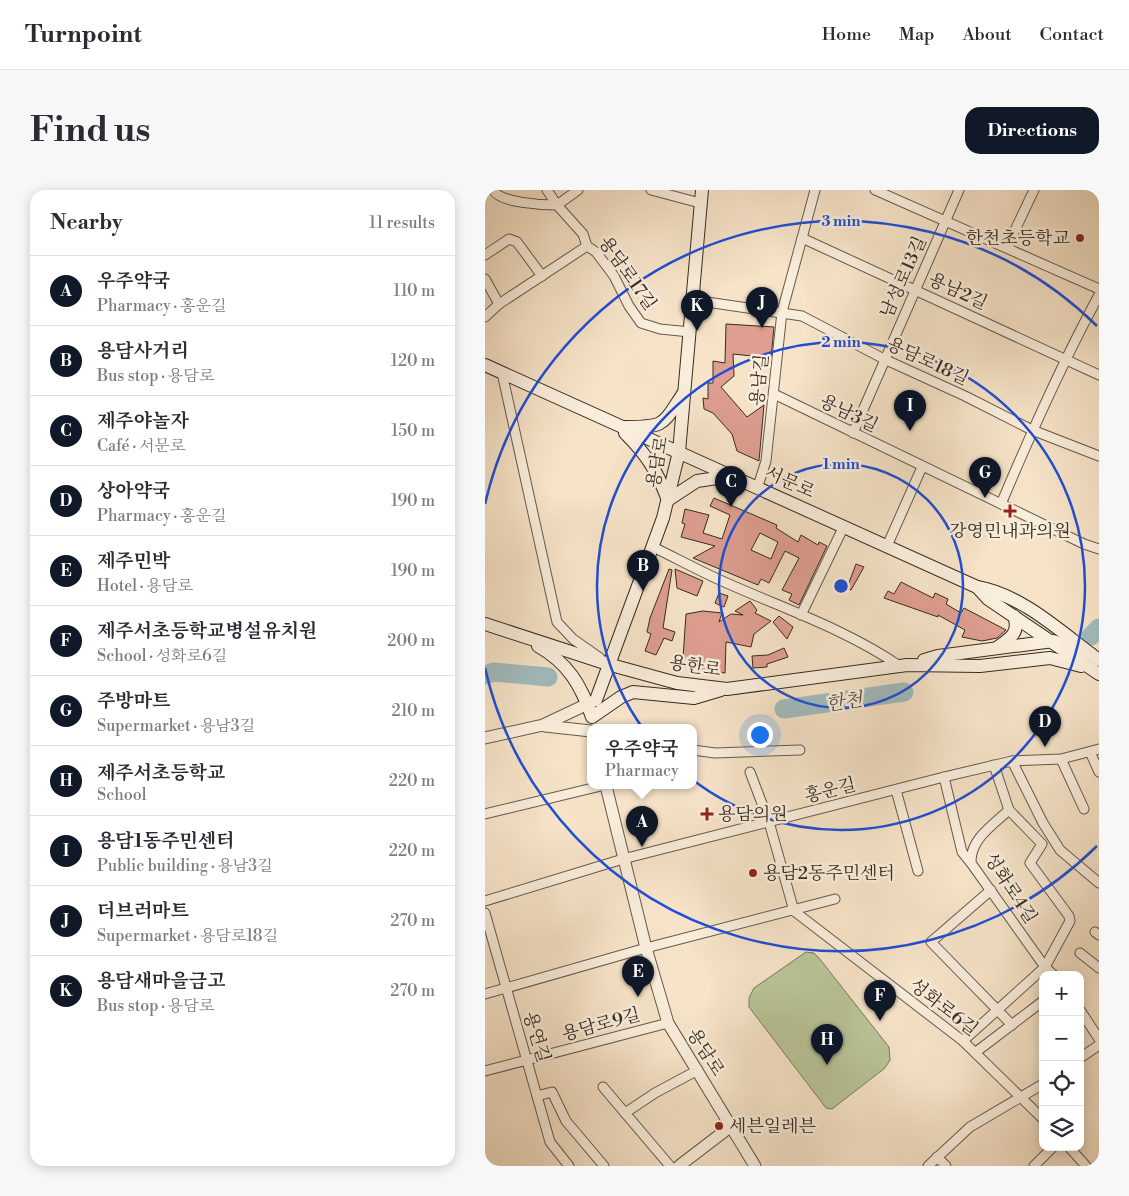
<!DOCTYPE html>
<meta charset="utf-8">
<style>
:root{--surface:#fff;--page:#f7f7f7;--text:#2b2b33;--muted:#7c7c81;--line:#e1e1e2;--accent:#111827}
body{margin:0;font-family:"Libre Bodoni","Noto Serif KR",serif;background:var(--page);color:var(--text)}
.controls{position:absolute;right:15px;bottom:15px;display:grid;overflow:hidden;border-radius:10px;box-shadow:0 2px 12px #0003}
.controls button{width:45px;height:45px;display:grid;place-items:center;padding:0;border:0;border-bottom:1px solid var(--line);background:var(--surface);color:var(--text);font:25px sans-serif}
.you{position:absolute;left:274px;top:544px;width:18px;height:18px;margin:-12px;border:4px solid #fff;border-radius:50%;background:#1a73e8;box-shadow:0 0 0 8px #1a73e833}
.badge{display:grid;place-items:center;width:32px;height:32px;border-radius:50%;background:var(--accent);color:#fff;font-size:16px;font-weight:700}
.pin{position:absolute;translate:-50% -41px;filter:drop-shadow(0 1px 2px #0008)}
.pin::after{content:'';position:absolute;top:26px;width:18px;height:15px;background:inherit;clip-path:polygon(0 0,100% 0,50% 100%)}
.popup{position:absolute;left:102px;top:534px;width:110px;height:65px;box-sizing:border-box;display:grid;place-content:center;border-radius:10px;background:var(--surface);filter:drop-shadow(0 1px 4px #0005);font-size:16px;white-space:nowrap;color:var(--muted)}
.popup b{font-size:19px;color:var(--text)}
.popup::after{content:'';position:absolute;left:50%;top:100%;margin-left:-10px;border:10px solid transparent;border-top-color:var(--surface)}
.list{margin:0;padding:0;list-style:none}
h2{display:flex;justify-content:space-between;align-items:center;height:65px;margin:0;padding:0 20px;font-size:21px}
h2 small{font-size:16px;font-weight:400;color:var(--muted)}
.list li{display:grid;grid-template-columns:32px 1fr auto;gap:15px;align-items:center;box-sizing:border-box;height:70px;padding:0 20px;border-top:1px solid var(--line)}
.list b{display:block;font-size:19px;white-space:nowrap}
.list p{margin:0;font-size:16px;white-space:nowrap;color:var(--muted)}
.list em{font-size:16px;font-style:normal;color:var(--muted)}
.icon{flex:none;width:28px;height:28px;fill:none;stroke:currentColor;stroke-width:2;stroke-linecap:round;stroke-linejoin:round}
.map{position:relative;flex:none;width:614px;height:976px;overflow:hidden;border-radius:15px}
header{display:flex;align-items:center;gap:30px;box-sizing:border-box;height:70px;padding:0 25px;background:var(--surface);border-bottom:1px solid var(--line)}
header strong{font-size:24px}
nav{display:flex;gap:28px;margin-inline-start:auto;font-size:18px}
.intro{display:flex;align-items:center;justify-content:space-between;box-sizing:border-box;height:120px;padding:0 30px}
h1{margin:0;font-size:35px}
.button{padding:12px 22px;border-radius:15px;background:var(--accent);color:#fff;font-size:18px;font-weight:700}
main{display:flex;gap:30px;padding:0 30px}
aside{flex:1;background:var(--surface);border-radius:15px;box-shadow:0 2px 12px #0003}
.map>svg:first-child{display:block}
.green{fill:#b9c498;stroke:#77785e}
.lines{fill:none;stroke-linecap:round;stroke-linejoin:round}
.river{stroke:#a0bcbf;stroke-width:19}
.building{fill:#de9e90;stroke:#352b23;fill-rule:evenodd}
.minor-casing{stroke:#65594c;stroke-width:11}
.tertiary-casing{stroke:#65594c;stroke-width:13}
.secondary-casing{stroke:#352b23;stroke-width:14}
.minor{stroke:#f9eddb;stroke-width:9}
.tertiary{stroke:#f9eddb;stroke-width:11}
.secondary{stroke:#f9eddb;stroke-width:12}
.ring{fill:none;stroke:#1d4ed8;stroke-width:2.5}
.poi-dot{fill:#8f2418;stroke:#f9eddb;stroke-width:2}
.labels{text-anchor:middle;stroke-width:5;stroke-linejoin:round;paint-order:stroke}
.poi-label{font-size:18px;fill:#352b23;stroke:#f9eddb;text-anchor:start}
.street-label{font-size:18px;fill:#352b23;stroke:#f9eddb}
.water-label{font-size:19px;font-style:italic;fill:#504f4a;stroke:#f9eddb}
.centre{fill:#1d4ed8;stroke:#f9eddb;stroke-width:2.5}
.ring-label{font-size:15px;text-anchor:middle;font-weight:bold;fill:#1d4ed8;stroke:#f9eddb;stroke-width:5;stroke-linejoin:round;paint-order:stroke}
</style>
<header>
<strong>Turnpoint</strong>
<nav><a>Home</a><a>Map</a><a>About</a><a>Contact</a></nav>
</header>
<div class="intro"><h1>Find us</h1><a class="button">Directions</a></div>
<main>
<aside>
<h2>Nearby<small>11 results</small></h2>
<ul class="list">
<li><span class="badge">A</span><div><b>우주약국</b><p>Pharmacy · 홍운길</p></div><em>110 m</em></li>
<li><span class="badge">B</span><div><b>용담사거리</b><p>Bus stop · 용담로</p></div><em>120 m</em></li>
<li><span class="badge">C</span><div><b>제주야놀자</b><p>Café · 서문로</p></div><em>150 m</em></li>
<li><span class="badge">D</span><div><b>상아약국</b><p>Pharmacy · 홍운길</p></div><em>190 m</em></li>
<li><span class="badge">E</span><div><b>제주민박</b><p>Hotel · 용담로</p></div><em>190 m</em></li>
<li><span class="badge">F</span><div><b>제주서초등학교병설유치원</b><p>School · 성화로6길</p></div><em>200 m</em></li>
<li><span class="badge">G</span><div><b>주방마트</b><p>Supermarket · 용남3길</p></div><em>210 m</em></li>
<li><span class="badge">H</span><div><b>제주서초등학교</b><p>School</p></div><em>220 m</em></li>
<li><span class="badge">I</span><div><b>용담1동주민센터</b><p>Public building · 용남3길</p></div><em>220 m</em></li>
<li><span class="badge">J</span><div><b>더브러마트</b><p>Supermarket · 용담로18길</p></div><em>270 m</em></li>
<li><span class="badge">K</span><div><b>용담새마을금고</b><p>Bus stop · 용담로</p></div><em>270 m</em></li>
</ul>
</aside>
<div class="map">
<svg width="614" height="976" viewBox="0 0 614 976">
<rect width="100%" height="100%" fill="#f6e3c8"/>
<filter id="stains"><feTurbulence type="fractalNoise" baseFrequency=".004" numOctaves="4"/><feColorMatrix values="0 0 0 0 .2 0 0 0 0 .09 0 0 0 0 .02 0 0 0 .5 -.17"/></filter>
<radialGradient id="worn" r=".72"><stop offset=".6" stop-color="#630" stop-opacity="0"/><stop offset="1" stop-color="#630" stop-opacity=".3"/></radialGradient>
<path class="green" d="M321,762L329,763L334,768L404,857L405,870L400,878L347,919L341,918L264,817V808L269,798Z"/>
<g class="lines">
<g class="river">
<path d="M606,446L614,438"/>
<path d="M0,485L9,482L63,487"/>
<path d="M299,519L419,502"/>
</g>
</g>
<g class="building">
<path d="M241,134L289,137L286,168L248,164L249,186L236,197L262,227L279,215L274,271L252,261L247,244L228,223L219,219L218,208L223,209V193H228V171L240,173Z"/>
<path d="M229,308L292,335L291,338L313,352L316,345L333,355L334,352L342,356L314,415L304,410L307,404L297,400L314,368L300,361L284,393L276,389L273,395L208,368L230,356L196,347L200,334L197,333L200,319L224,325L218,343L237,349L245,325L225,316ZM275,343L293,352L286,369L266,360Z"/>
<path d="M371,374L379,377L366,400L362,398Z"/>
<path d="M184,379L187,380L178,438L190,442L187,451L179,448L171,465L160,461L166,444L162,442L165,428Z"/>
<path d="M190,379L218,391L212,406L192,398Z"/>
<path d="M416,392L448,408L450,403L463,409L461,414L476,423L479,418L521,440L512,448L497,451L477,447L480,440L453,425V427L399,408L403,401L409,404Z"/>
<path d="M234,403L243,406L239,417L230,413Z"/>
<path d="M265,411L272,420L270,423L286,431L269,444L266,457L241,452L240,483L211,479L212,471L198,468L201,424L218,421L237,423L234,432L246,424L258,425L250,421Z"/>
<path d="M294,426L308,437L302,449L288,432Z"/>
<path d="M299,458L303,467L282,474V477L268,478L267,466L283,465Z"/>
</g>
<g class="lines">
<defs>
<g id="minor">
<path d="M8,0C15,13 58,15 72,15L98,44L102,56L111,62L129,86L144,116L156,133L175,139L205,142"/>
<path d="M62,0L72,15L93,0"/>
<path d="M166,0L215,13"/>
<path d="M390,0L614,99"/>
<path d="M317,48L614,185"/>
<path d="M522,57L549,0"/>
<path d="M0,65L24,49L32,52L57,86"/>
<path d="M0,89L14,114"/>
<path d="M208,110L317,126L399,169L480,206L547,240L614,266"/>
<path d="M0,127L14,114L102,56"/>
<path d="M17,183L72,432L88,449L115,468"/>
<path d="M289,204L599,354L614,359"/>
<path d="M368,243L474,0"/>
<path d="M273,296L281,271L297,122L330,0"/>
<path d="M516,314C546,243 577,173 614,105"/>
<path d="M402,356L437,277"/>
<path d="M168,357C193,369 218,383 244,394C300,419 362,440 413,475"/>
<path d="M316,425L359,336"/>
<path d="M208,560L230,563L315,560"/>
<path d="M605,562L614,582"/>
<path d="M576,569L599,619"/>
<path d="M527,571L558,633L575,660L614,693"/>
<path d="M509,575L524,620C508,635 485,649 486,673L560,777L569,785"/>
<path d="M265,582L284,632L309,721"/>
<path d="M459,587L477,662L486,673"/>
<path d="M411,600L433,681"/>
<path d="M0,624L116,596"/>
<path d="M506,700L446,752L527,835"/>
<path d="M0,711L138,669L459,587L527,571L576,569L614,559"/>
<path d="M309,721L478,851L558,929"/>
<path d="M0,723L65,952L84,976"/>
<path d="M610,742L614,745"/>
<path d="M595,763L614,778"/>
<path d="M0,804L161,758L350,709"/>
<path d="M595,820L614,849"/>
<path d="M478,851L560,777L585,731L584,726L545,673L557,654L524,620"/>
<path d="M491,862L558,811"/>
<path d="M595,868L614,855"/>
<path d="M0,881L183,833"/>
<path d="M118,897L185,976"/>
<path d="M52,906L67,902L81,931L119,976"/>
<path d="M140,923L170,903L213,880"/>
<path d="M584,957L601,976"/>
<path d="M452,967L461,976"/>
<path d="M443,976L485,937L558,894"/>
<path d="M549,976L568,957"/>
</g>
<g id="tertiary">
<path d="M60,536L106,541"/>
<path d="M0,548L58,535L109,511"/>
<path d="M121,596L161,758L183,833L270,976"/>
<path d="M194,976L245,937"/>
</g>
<g id="secondary">
<path d="M0,175L492,397L503,409L614,484"/>
<path d="M141,237C181,237 177,235 198,204"/>
<path d="M140,243C162,265 172,281 183,310L212,291L246,286"/>
<path d="M492,397C538,405 577,443 614,470"/>
<path d="M0,434L126,475L192,493L242,499L422,475L495,476L565,468L596,476"/>
<path d="M53,456C83,473 96,495 107,527L136,507L148,502L209,508L236,500"/>
<path d="M513,457C526,448 535,442 529,426"/>
<path d="M439,470L453,466L568,451L606,464"/>
<path d="M111,510L178,328L194,262L217,0"/>
</g>
</defs>
<use href="#minor" class="minor-casing"/>
<use href="#tertiary" class="tertiary-casing"/>
<use href="#secondary" class="secondary-casing"/>
<use href="#minor" class="minor"/>
<use href="#tertiary" class="tertiary"/>
<use href="#secondary" class="secondary"/>
</g>
<g class="ring">
<circle cx="356" cy="396" r="122"/>
<circle cx="356" cy="396" r="244"/>
<path d="M612 656A365 365 0 0 1 0 478M0 314A365 365 0 0 1 612 136"/>
</g>
<g class="poi-dot">
<circle cx="595" cy="48" r="5"/>
<path d="M522.5 313.5h5v5h5v5h-5v5h-5v-5h-5v-5h5z"/>
<path d="M219.5 616.5h5v5h5v5h-5v5h-5v-5h-5v-5h5z"/>
<circle cx="268" cy="683" r="5"/>
<circle cx="234" cy="936" r="5"/>
</g>
<g class="labels">
<g class="poi-label">
<text x="585" y="54" text-anchor="end">한천초등학교</text>
<text x="525" y="347" text-anchor="middle">강영민내과의원</text>
<text x="233" y="630">용담의원</text>
<text x="278" y="689">용담2동주민센터</text>
<text x="244" y="942">세븐일레븐</text>
</g>
<g class="street-label">
<text transform="translate(143 83) rotate(55)" y="6">용담로17길</text>
<text transform="translate(418 87) rotate(-66)" y="6">남성로13길</text>
<text transform="translate(473 101) rotate(25)" y="6">용남2길</text>
<text transform="translate(443 171) rotate(25)" y="6">용담로18길</text>
<text transform="translate(274 190) rotate(-84)" y="6">용남길</text>
<text transform="translate(364 223) rotate(26)" y="6">용남3길</text>
<text transform="translate(172 272) rotate(-80)" y="6">용담로</text>
<text transform="translate(305 292) rotate(24)" y="6">서문로</text>
<text transform="translate(210 476) rotate(9)" y="6">용한로</text>
<text transform="translate(345 600) rotate(-14)" y="6">홍운길</text>
<text transform="translate(526 698) rotate(57)" y="6">성화로4길</text>
<text transform="translate(459 817) rotate(38)" y="6">성화로6길</text>
<text transform="translate(116 834) rotate(-15)" y="6">용담로9길</text>
<text transform="translate(52 847) rotate(73)" y="6">용연길</text>
<text transform="translate(221 862) rotate(58)" y="6">용담로</text>
</g>
<g class="water-label">
<text transform="translate(359 511) rotate(-8)" y="7">한천</text>
</g>
</g>
<circle cx="356" cy="396" r="8" class="centre"/>
<g class="ring-label">
<text x="356" y="36">3 min</text>
<text x="356" y="157">2 min</text>
<text x="356" y="279">1 min</text>
</g>
<rect width="100%" height="100%" filter="url(#stains)"/>
<rect width="100%" height="100%" fill="url(#worn)"/>
</svg>
<div class="controls">
<button>+</button>
<button>−</button>
<button><svg class="icon" aria-label="locate" viewBox="0 0 24 24"><circle cx="12" cy="12" r="6"/><path d="M12 2v4M12 18v4M2 12h4M18 12h4"/></svg></button>
<button><svg class="icon" aria-label="layers" viewBox="0 0 24 24"><path d="M12 4l9 5-9 5-9-5zM3 14l9 5 9-5"/></svg></button>
</div>
<div class="you"></div>
<div class="pin badge" style="left:157px;top:657px">A</div>
<div class="popup"><b>우주약국</b>Pharmacy</div>
<div class="pin badge" style="left:158px;top:401px">B</div>
<div class="pin badge" style="left:246px;top:317px">C</div>
<div class="pin badge" style="left:560px;top:557px">D</div>
<div class="pin badge" style="left:153px;top:807px">E</div>
<div class="pin badge" style="left:395px;top:831px">F</div>
<div class="pin badge" style="left:500px;top:308px">G</div>
<div class="pin badge" style="left:342px;top:875px">H</div>
<div class="pin badge" style="left:425px;top:241px">I</div>
<div class="pin badge" style="left:277px;top:138px">J</div>
<div class="pin badge" style="left:212px;top:141px">K</div>
</div>
</main>
